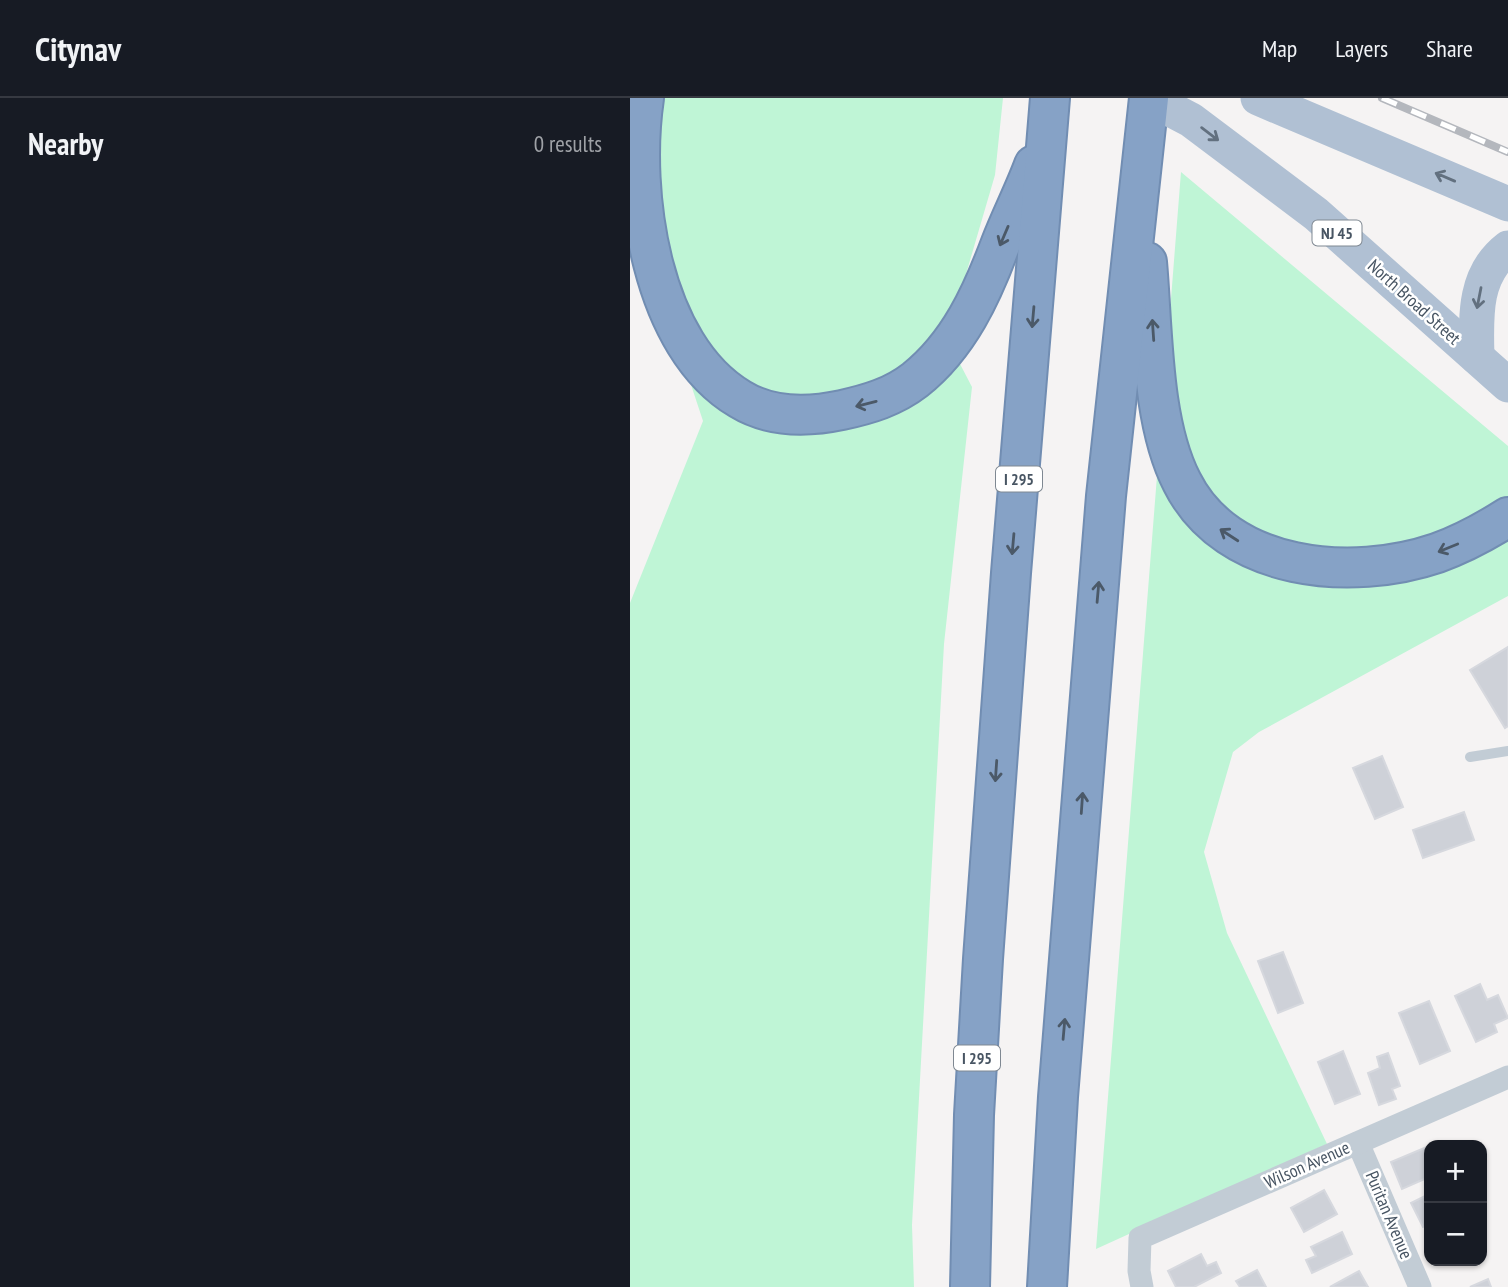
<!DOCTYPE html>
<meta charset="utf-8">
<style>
:root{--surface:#171b24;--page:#20242c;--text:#f1f3f6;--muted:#9ea1a6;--line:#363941}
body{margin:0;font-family:"PT Sans Narrow",sans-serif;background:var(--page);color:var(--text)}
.controls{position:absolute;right:21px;bottom:21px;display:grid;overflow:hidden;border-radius:14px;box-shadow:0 2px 5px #0004}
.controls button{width:63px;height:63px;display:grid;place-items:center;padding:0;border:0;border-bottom:2px solid var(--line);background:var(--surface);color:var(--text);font:35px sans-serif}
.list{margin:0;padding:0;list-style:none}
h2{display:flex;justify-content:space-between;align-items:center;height:91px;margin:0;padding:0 28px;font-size:30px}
h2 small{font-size:23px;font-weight:400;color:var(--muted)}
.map{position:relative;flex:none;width:878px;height:1189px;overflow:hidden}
header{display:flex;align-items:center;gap:42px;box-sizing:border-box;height:98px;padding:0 35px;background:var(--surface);border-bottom:2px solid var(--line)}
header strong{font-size:33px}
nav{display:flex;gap:38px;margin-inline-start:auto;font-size:24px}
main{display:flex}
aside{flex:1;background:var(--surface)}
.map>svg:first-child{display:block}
.green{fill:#bff5d6}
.building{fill:#ced1d8;stroke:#d6d8de;stroke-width:2}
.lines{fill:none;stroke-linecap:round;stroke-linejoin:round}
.highway-casing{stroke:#718db2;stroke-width:42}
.lane{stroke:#c2ccd5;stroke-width:10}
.street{stroke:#c2ccd5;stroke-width:23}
.primary{stroke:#b0c0d3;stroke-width:35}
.highway{stroke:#86a2c6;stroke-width:38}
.rail-casing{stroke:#b4b7bd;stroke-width:8}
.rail{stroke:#fff;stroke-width:5;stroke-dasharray:16;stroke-linecap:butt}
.oneway{stroke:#62707f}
.oneway2{stroke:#4b5968}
.labels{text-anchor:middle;stroke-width:5;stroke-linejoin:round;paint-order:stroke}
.shield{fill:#fff;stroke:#7f8892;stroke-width:2}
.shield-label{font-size:16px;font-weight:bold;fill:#485563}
.street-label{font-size:18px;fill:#485563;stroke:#fff}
</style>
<header>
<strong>Citynav</strong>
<nav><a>Map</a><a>Layers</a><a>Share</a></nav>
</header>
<main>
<aside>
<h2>Nearby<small>0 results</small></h2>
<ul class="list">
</ul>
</aside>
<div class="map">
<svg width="878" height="1189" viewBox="0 0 878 1189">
<rect width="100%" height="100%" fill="#f5f3f3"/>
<g class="green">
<path d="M23,0H373L365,77L317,241L342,289L314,546L282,1127L284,1189H0V505L73,323L27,184Z"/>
<path d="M551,74L878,348V498L629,634L603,654L574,754L597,835L697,1046L466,1151Z"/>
</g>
<g class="building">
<path d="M878,549V628L875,630L840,572Z"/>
<path d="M752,658L773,709L745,721L723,670Z"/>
<path d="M834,714L844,742L793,760L783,732Z"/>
<path d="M653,854L673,905L648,915L628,863Z"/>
<path d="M850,886L857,902L868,897L878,920L864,926L867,934L846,944L825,898Z"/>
<path d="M799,903L820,953L790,966L769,915Z"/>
<path d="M713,953L730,996L705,1006L688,964Z"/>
<path d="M758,955L770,988L762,991L766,1001L749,1007L738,975L750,970L747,959Z"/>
<path d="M799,1048V1079L772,1091L761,1064Z"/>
<path d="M694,1092L707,1116L674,1134L661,1110Z"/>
<path d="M799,1096V1126L793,1129L781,1105Z"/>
<path d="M712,1134L722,1156L682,1175L676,1162L686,1158L681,1149Z"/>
<path d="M571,1156L577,1168L586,1164L591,1175L564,1189H546L538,1173Z"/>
<path d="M627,1172L636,1189H610L606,1183Z"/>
<path d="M729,1173L738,1189H700Z"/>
<path d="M858,1181L861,1189H840Z"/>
</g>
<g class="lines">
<defs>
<g id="highway">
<path d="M14,0C0,95 21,248 110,301C141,320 179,319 212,312C239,306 263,299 285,282C329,247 352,196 371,145C381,119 394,94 404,67"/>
<path d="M517,164C523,231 521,324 552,384C597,474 722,484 807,455C832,446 856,433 878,419"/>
<path d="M340,1189L344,1017L353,861L381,475L420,0"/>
<path d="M417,1189L428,999L476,398L519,0"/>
</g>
</defs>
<use href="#highway" class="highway-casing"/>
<path class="lane" d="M840,659L878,653"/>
<g class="street">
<path d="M728,1045L790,1189"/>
<path d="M512,1189L509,1173L510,1140L878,979"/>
</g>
<g class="primary">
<path d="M519,0L561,22L686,116L878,287"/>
<path d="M628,0L878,106"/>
<path d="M847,259C846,220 843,177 878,150"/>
</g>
<use href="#highway" class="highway"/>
<defs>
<path id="rail" d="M752,0L878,54"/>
</defs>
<use href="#rail" class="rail-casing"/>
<use href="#rail" class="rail"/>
</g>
<defs><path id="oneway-shaft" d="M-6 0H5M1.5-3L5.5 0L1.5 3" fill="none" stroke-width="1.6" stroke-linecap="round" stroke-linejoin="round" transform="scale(1.75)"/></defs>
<g class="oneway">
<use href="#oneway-shaft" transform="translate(580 36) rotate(37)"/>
<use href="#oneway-shaft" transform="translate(815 79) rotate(-157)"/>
<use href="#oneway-shaft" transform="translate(849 200) rotate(101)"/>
</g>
<g class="oneway2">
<use href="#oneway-shaft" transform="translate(374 138) rotate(113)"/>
<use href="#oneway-shaft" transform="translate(403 219) rotate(95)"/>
<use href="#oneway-shaft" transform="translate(523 232) rotate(-94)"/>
<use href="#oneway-shaft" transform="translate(236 306) rotate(166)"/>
<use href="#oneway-shaft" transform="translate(599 437) rotate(-147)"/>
<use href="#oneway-shaft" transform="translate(383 446) rotate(95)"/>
<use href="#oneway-shaft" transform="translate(818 450) rotate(158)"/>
<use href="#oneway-shaft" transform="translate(468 494) rotate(-85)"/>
<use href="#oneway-shaft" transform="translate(366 673) rotate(94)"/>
<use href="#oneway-shaft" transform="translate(452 705) rotate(-86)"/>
<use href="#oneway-shaft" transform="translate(434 931) rotate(-85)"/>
</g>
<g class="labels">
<g class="shield">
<rect x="682.5" y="122.5" width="49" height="25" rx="5"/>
<rect x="366" y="368.5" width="46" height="25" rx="5"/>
<rect x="324" y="947.5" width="46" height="25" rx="5"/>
</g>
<g class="shield-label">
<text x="707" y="141">NJ 45</text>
<text x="389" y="387">I 295</text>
<text x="347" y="966">I 295</text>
</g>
<g class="street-label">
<text transform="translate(784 204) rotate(42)" y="6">North Broad Street</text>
<text transform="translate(677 1067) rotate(-24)" y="6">Wilson Avenue</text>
<text transform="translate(759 1117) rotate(67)" y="6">Puritan Avenue</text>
</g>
</g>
</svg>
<div class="controls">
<button>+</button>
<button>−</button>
</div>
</div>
</main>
